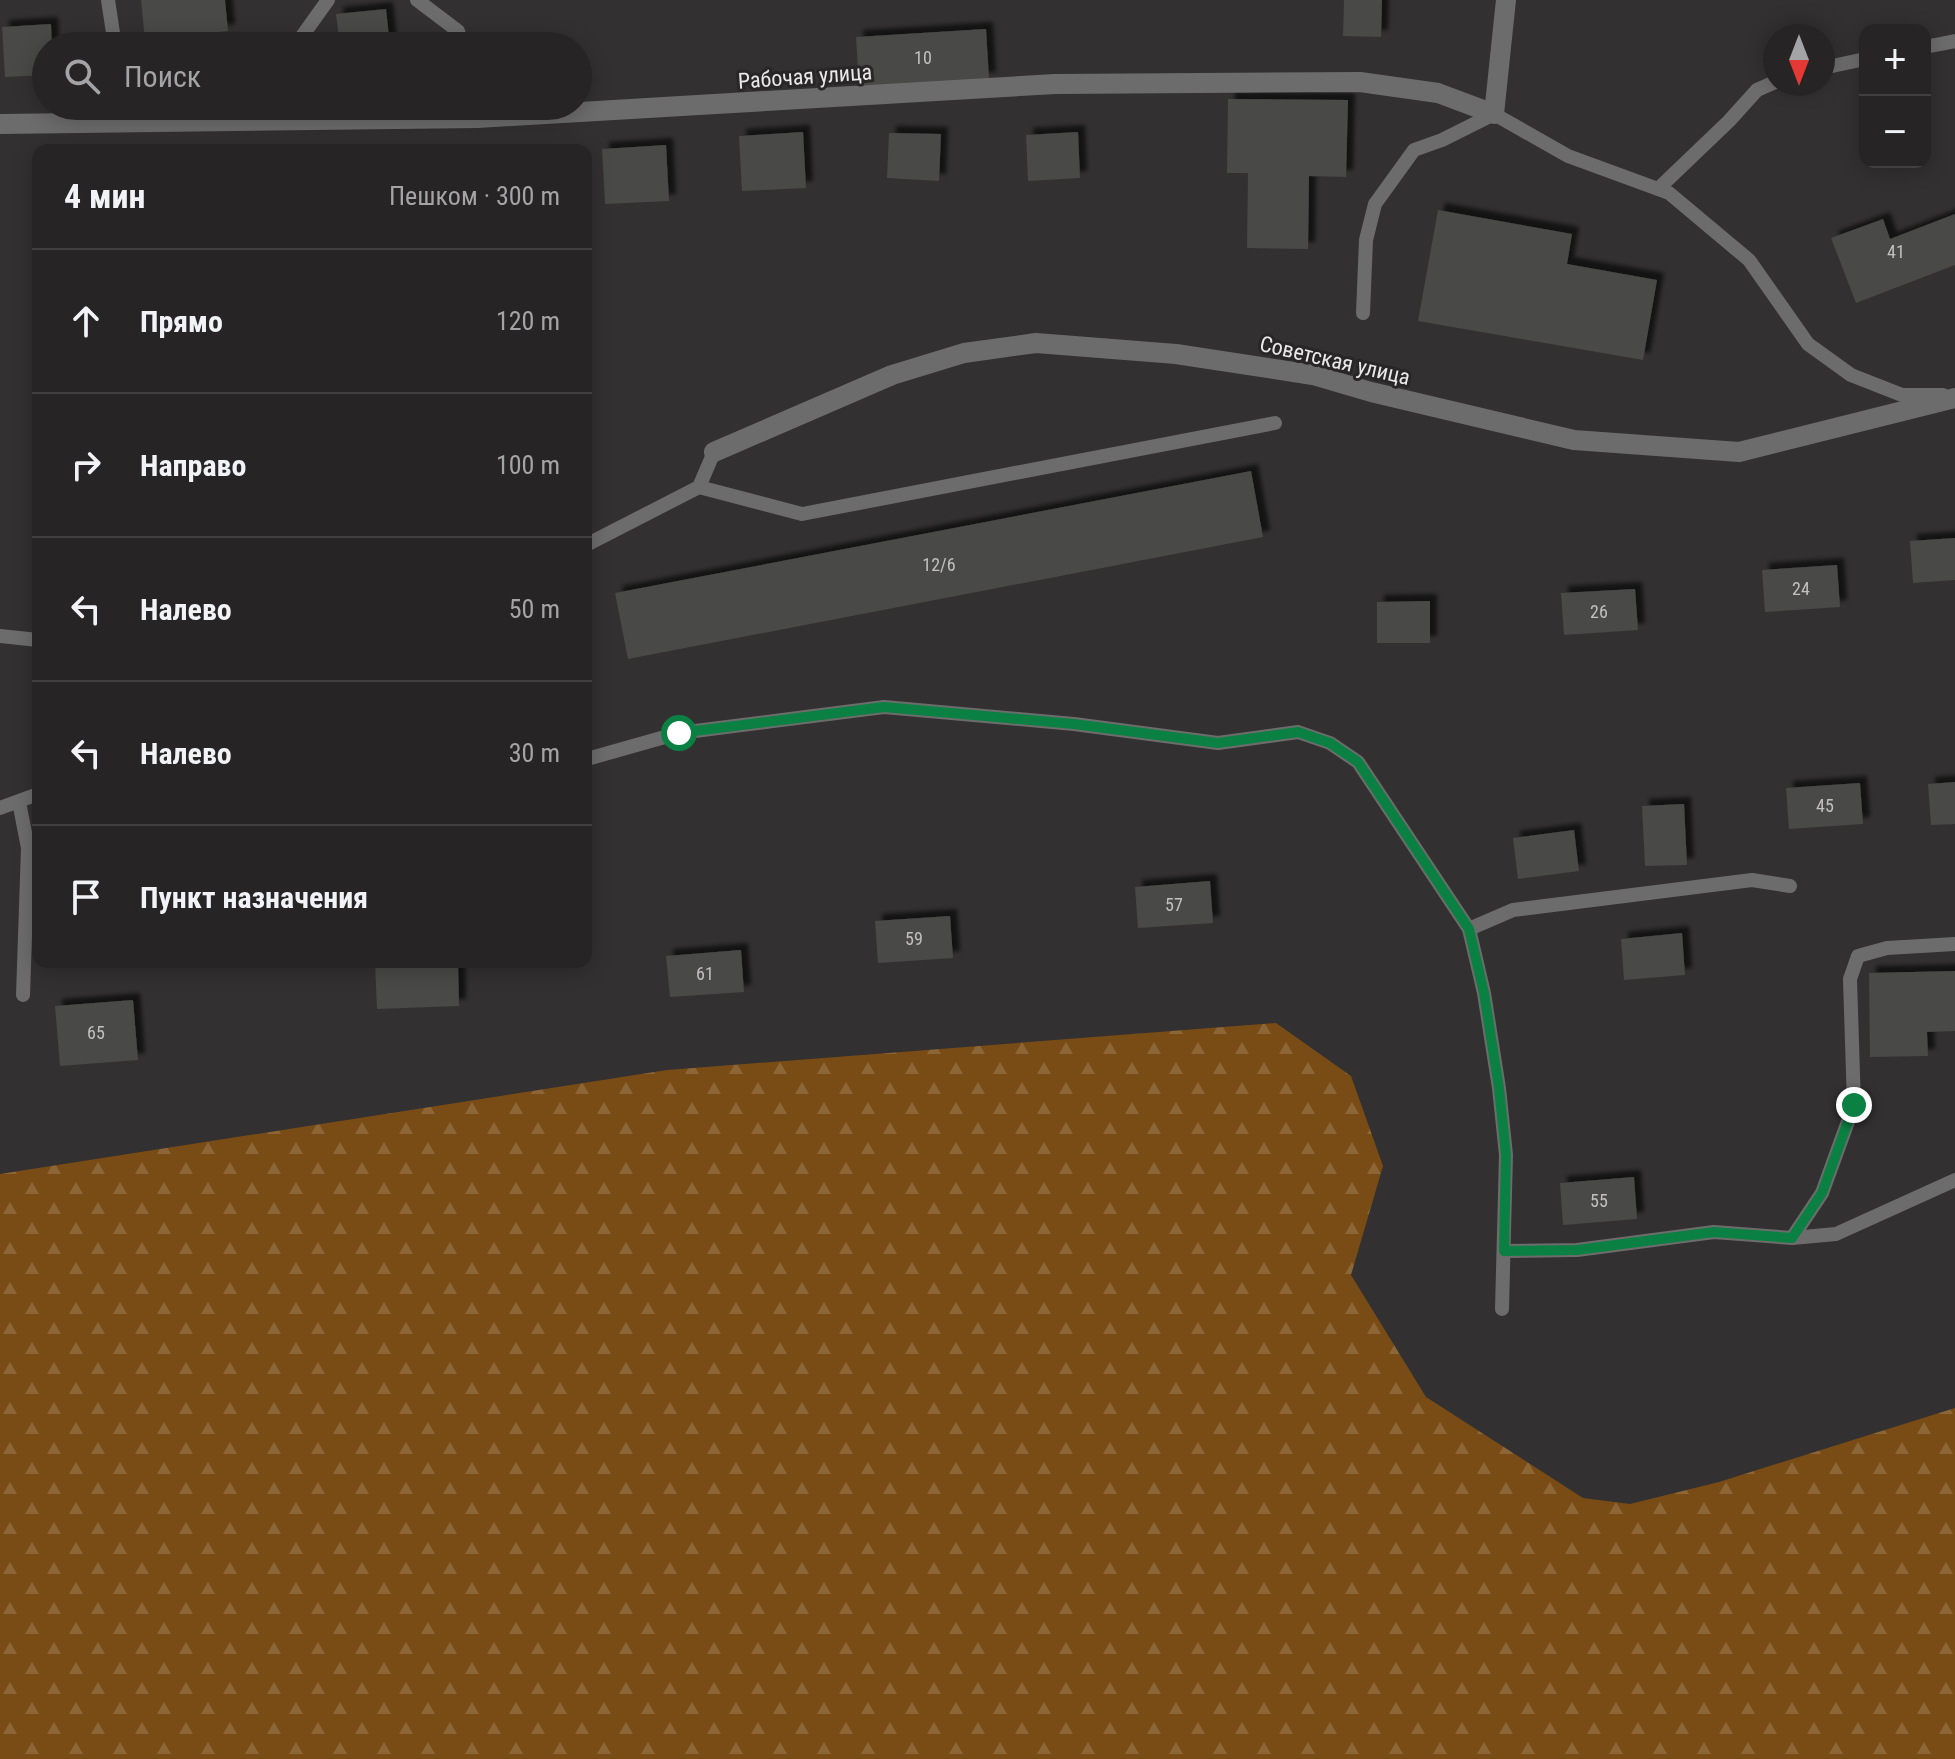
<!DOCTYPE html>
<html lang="ru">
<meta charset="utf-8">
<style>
:root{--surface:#262424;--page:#2e2c2c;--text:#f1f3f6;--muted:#a4a4a6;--line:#424141}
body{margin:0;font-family:"Roboto Condensed",sans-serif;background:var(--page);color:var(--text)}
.controls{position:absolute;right:24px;top:24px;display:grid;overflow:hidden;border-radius:16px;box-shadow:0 4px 20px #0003}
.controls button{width:72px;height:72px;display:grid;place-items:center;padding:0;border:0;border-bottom:2px solid var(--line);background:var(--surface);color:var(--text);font:40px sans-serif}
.compass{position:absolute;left:1763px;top:24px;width:72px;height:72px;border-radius:50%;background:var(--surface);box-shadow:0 4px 20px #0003;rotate:180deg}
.stop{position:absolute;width:24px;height:24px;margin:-18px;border:6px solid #0b8043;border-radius:50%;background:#fff}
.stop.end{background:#0b8043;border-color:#fff;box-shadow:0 2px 8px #0008}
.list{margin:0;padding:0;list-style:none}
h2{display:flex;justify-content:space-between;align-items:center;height:104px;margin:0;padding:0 32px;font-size:34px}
h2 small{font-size:26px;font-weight:400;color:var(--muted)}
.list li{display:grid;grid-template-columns:52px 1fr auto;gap:24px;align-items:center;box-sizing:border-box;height:144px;padding:0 32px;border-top:2px solid var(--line)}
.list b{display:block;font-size:30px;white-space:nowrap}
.list em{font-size:26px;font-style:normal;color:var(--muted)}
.icon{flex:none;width:44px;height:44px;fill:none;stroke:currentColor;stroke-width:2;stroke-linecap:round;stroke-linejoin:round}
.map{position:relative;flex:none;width:1955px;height:1759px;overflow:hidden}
.search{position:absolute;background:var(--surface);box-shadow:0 4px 20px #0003;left:32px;top:32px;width:560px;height:88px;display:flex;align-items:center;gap:20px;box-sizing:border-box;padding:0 28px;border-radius:44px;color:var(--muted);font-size:30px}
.panel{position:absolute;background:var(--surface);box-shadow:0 4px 20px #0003;left:32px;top:144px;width:560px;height:824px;border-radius:16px}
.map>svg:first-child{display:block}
.forest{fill:url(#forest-firs)}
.building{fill:#4a4847;filter:url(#shadow)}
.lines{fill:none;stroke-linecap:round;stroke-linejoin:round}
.service{stroke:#6d6c6c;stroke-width:14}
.minor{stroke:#6d6c6c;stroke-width:20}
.route{stroke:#0b8043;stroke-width:10}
.labels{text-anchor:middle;stroke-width:6;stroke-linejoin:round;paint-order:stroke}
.number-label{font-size:18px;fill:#c2c0c0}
.street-label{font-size:22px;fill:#eae8e9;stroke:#282626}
</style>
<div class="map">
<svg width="1955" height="1759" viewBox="0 0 1955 1759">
<defs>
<pattern id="forest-firs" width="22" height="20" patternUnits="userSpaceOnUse" patternTransform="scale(2)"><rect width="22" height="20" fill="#794c15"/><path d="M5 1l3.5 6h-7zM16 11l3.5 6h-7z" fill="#8c6637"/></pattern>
<filter id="shadow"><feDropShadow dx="7" dy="-7" stdDeviation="2" flood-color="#0009"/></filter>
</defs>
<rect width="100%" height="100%" fill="#323030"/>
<path class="forest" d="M1276,1023L1351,1076L1383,1166L1351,1275L1426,1397L1583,1498L1630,1504L1719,1482L1955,1408V1759H0V1174L667,1070Z"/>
<g class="building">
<path d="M141,0H225L228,31L145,40Z"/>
<path d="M1344,0H1382L1381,37L1343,36Z"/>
<path d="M386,9L390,46H340L336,14Z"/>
<path d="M51,24L52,46H46V75L5,77L2,27Z"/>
<path d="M986,29L989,79L859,86L856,37Z"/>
<path d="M1228,99L1348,100L1346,177L1309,176L1308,249L1247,248L1248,173H1227Z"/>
<path d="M803,132L806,188L742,191L739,136Z"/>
<path d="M1078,132L1080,178L1028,181L1026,135Z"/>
<path d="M889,133L941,134L939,181L887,178Z"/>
<path d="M666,145L669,201L605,204L602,149Z"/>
<path d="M1438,210L1572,234L1567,264L1657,280L1643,360L1418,321Z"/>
<path d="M1955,214V265L1856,303L1831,238L1883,219L1890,239Z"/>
<path d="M1251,471L1263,537L628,659L615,593Z"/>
<path d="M1955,538V580L1913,583L1910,541Z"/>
<path d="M1837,565L1840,607L1765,612L1762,570Z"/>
<path d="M1635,589L1638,630L1564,635L1561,593Z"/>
<path d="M1430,601V643H1377V602Z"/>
<path d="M1955,782V824L1931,825L1928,784Z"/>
<path d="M1860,783L1863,824L1789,829L1786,788Z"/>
<path d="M1684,804L1687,865L1645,866L1642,806Z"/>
<path d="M1574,830L1579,871L1518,879L1513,838Z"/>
<path d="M1210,881L1213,923L1138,928L1135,887Z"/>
<path d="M950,916L953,958L878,963L875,921Z"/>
<path d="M1682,933L1685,975L1624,980L1621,939Z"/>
<path d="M741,950L744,992L670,997L666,956Z"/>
<path d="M375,962H458L459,1006L377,1009Z"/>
<path d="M1955,971V1031L1927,1032L1928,1056L1870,1057L1869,973Z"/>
<path d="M133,1000L138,1060L60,1066L55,1006Z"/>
<path d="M1634,1177L1637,1219L1563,1225L1560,1183Z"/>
</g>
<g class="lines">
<g class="service">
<path d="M108,0L115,46"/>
<path d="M417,0L458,31L462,46"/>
<path d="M298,46L300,39L328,0"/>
<path d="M1925,47L1955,41"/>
<path d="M1823,68L1865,59"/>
<path d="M1658,189L1729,121L1757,90L1775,82"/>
<path d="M1363,313L1366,240L1375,204L1414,150L1442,140L1494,114L1568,156L1669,193L1749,260L1808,344L1851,375L1902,395H1943"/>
<path d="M699,487L802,514L1275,423"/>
<path d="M586,545L699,487L714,452"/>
<path d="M0,636L38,640"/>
<path d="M587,759L679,733L884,707L1074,724L1218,743L1298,732L1330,743L1358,762L1469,929L1484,993L1499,1088L1506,1155L1502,1309"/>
<path d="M19,802L28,848L23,995"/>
<path d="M0,808L38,794"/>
<path d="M1469,929L1513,910L1752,880L1790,886"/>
<path d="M1792,1238L1822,1193L1854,1105L1850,979L1858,956L1887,948L1955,944"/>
<path d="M1504,1251L1577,1250L1714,1232L1792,1238L1836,1234L1955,1180"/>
</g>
<g class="minor">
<path d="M0,124L477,118L1055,84L1360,82L1438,93L1494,114L1506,0"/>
<path d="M714,452L892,375L964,353L1036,343L1176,354L1313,375L1371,392L1574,440L1739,452L1955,398"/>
</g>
</g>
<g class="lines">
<path class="route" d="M679,733L884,707L1074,724L1218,743L1298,732L1330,743L1358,762L1469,929L1484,993L1499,1088L1506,1155L1504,1251L1577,1250L1714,1232L1792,1238L1822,1193L1854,1105"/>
</g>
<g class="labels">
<g class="number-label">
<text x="923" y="64">10</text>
<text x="1896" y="258">41</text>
<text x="939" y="571">12/6</text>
<text x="1801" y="595">24</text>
<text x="1599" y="618">26</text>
<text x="1825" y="812">45</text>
<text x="1174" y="911">57</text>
<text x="914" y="945">59</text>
<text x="705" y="980">61</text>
<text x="96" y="1039">65</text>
<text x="1599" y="1207">55</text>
</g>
<g class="street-label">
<text transform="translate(805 76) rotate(-4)" y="8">Рабочая улица</text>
<text transform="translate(1335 360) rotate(13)" y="8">Советская улица</text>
</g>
</g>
</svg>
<div class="controls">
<button>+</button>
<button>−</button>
</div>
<svg class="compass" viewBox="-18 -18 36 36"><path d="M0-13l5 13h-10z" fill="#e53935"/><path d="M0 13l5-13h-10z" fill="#a4a4a6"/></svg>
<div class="stop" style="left:679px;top:733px"></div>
<div class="stop end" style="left:1854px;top:1105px"></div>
<div class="search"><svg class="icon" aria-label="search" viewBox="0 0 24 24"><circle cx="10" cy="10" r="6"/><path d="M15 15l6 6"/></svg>Поиск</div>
<section class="panel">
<h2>4 мин<small>Пешком · 300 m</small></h2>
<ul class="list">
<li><svg class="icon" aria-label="ahead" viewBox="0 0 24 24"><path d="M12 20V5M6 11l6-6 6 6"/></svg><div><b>Прямо</b></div><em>120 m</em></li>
<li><svg class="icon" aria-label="right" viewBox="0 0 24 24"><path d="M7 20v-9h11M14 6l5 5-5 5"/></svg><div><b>Направо</b></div><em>100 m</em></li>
<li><svg class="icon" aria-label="left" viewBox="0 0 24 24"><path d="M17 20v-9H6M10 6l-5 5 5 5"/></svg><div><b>Налево</b></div><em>50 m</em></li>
<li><svg class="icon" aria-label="left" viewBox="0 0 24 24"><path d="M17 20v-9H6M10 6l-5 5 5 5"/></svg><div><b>Налево</b></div><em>30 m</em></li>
<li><svg class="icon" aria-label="arrive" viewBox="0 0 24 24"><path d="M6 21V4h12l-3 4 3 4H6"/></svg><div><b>Пункт назначения</b></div></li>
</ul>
</section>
</div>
